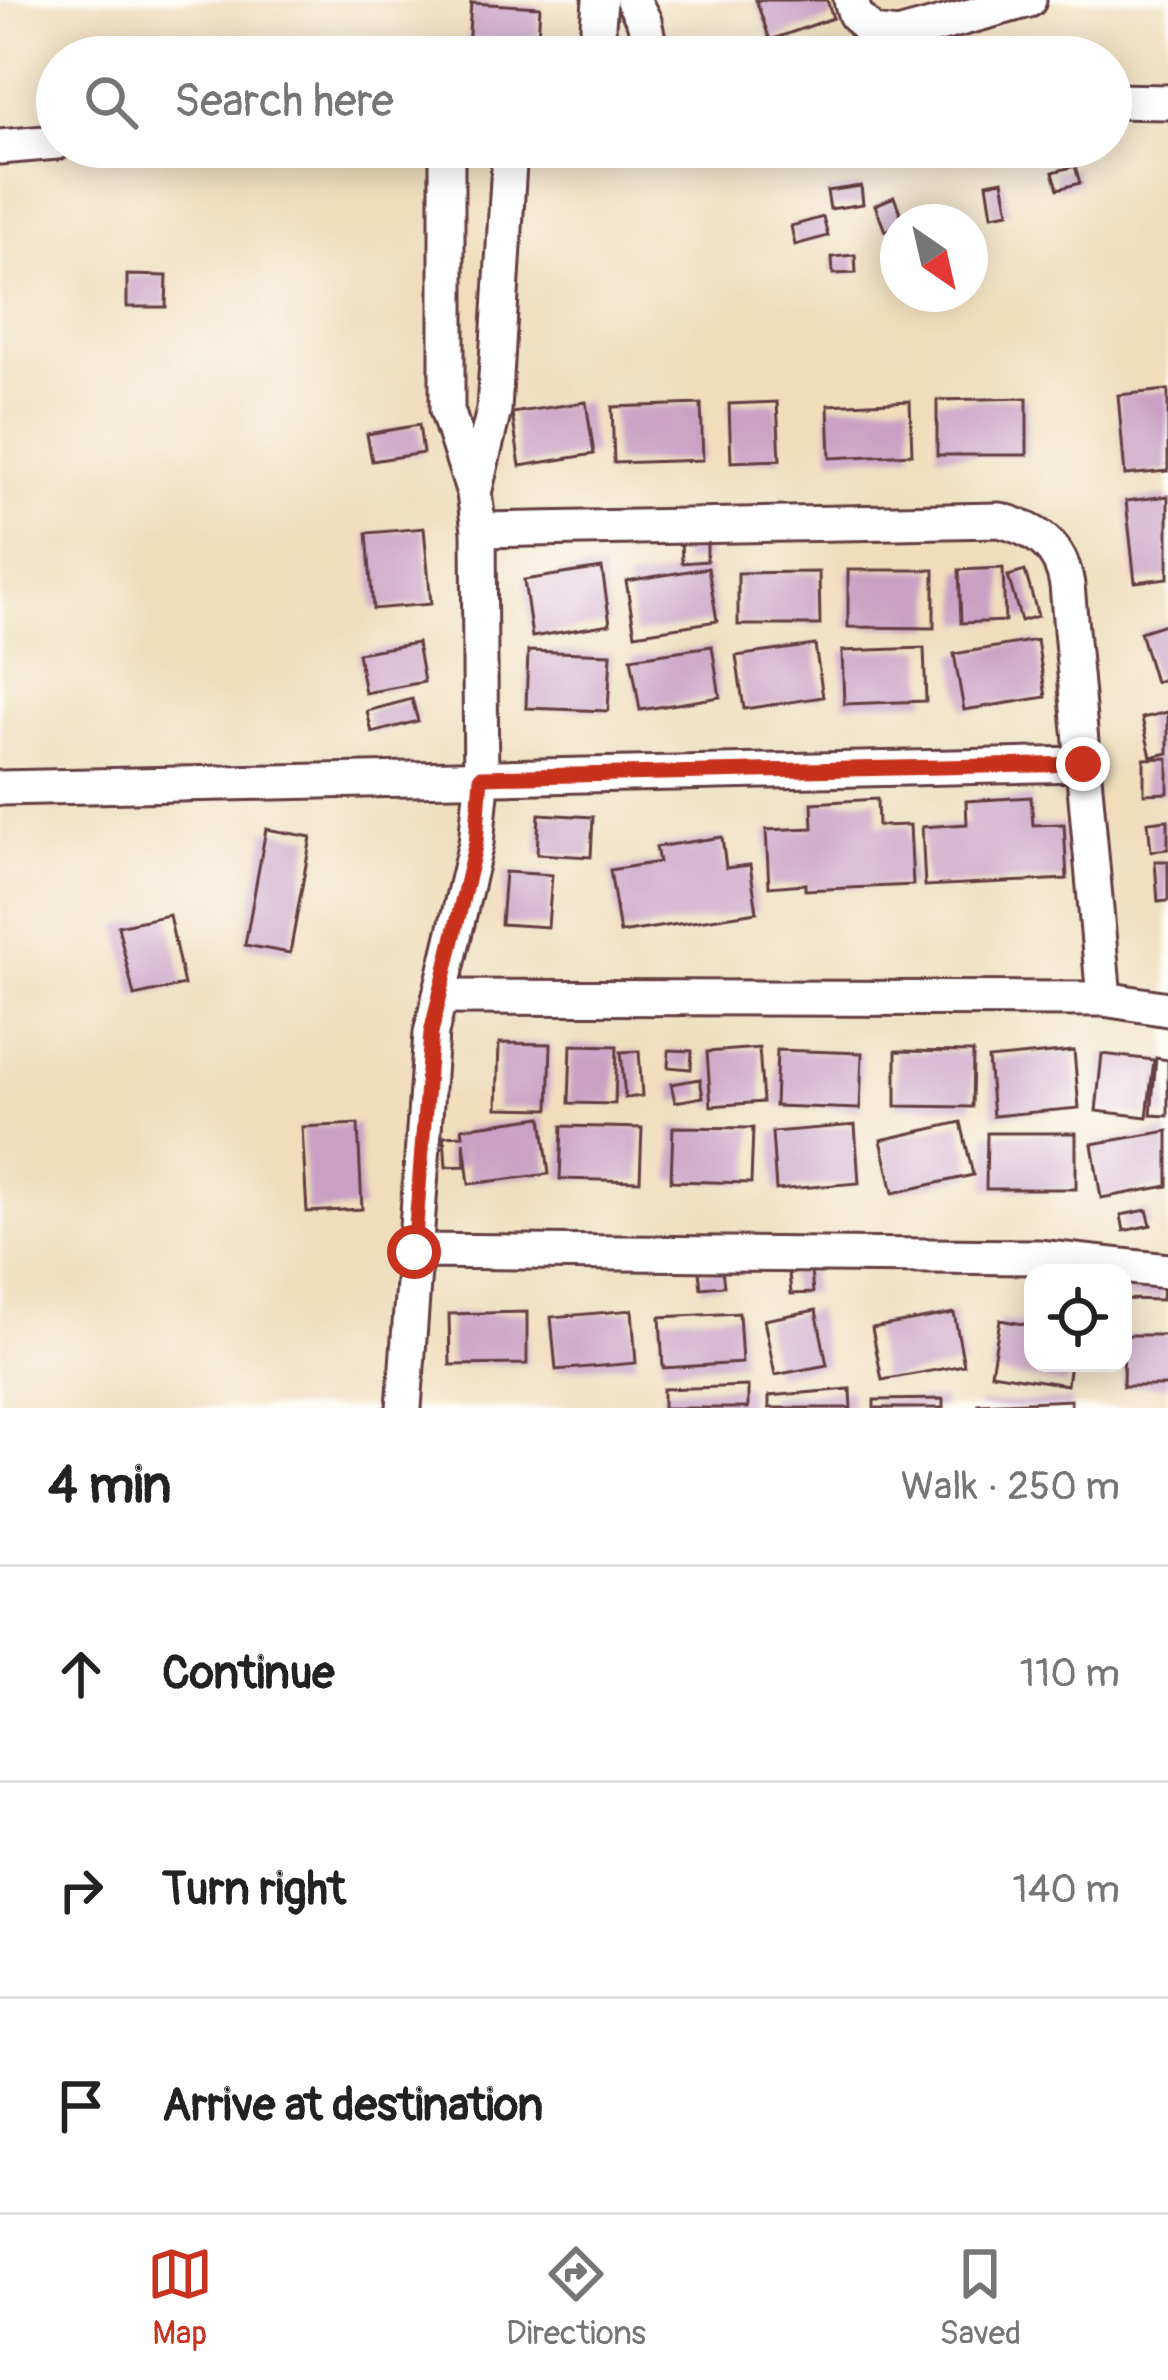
<!DOCTYPE html>
<meta charset="utf-8">
<style>
:root{--surface:#fff;--page:#f6f6f6;--text:#222;--muted:#767676;--line:#e0e0e0;--accent:#c8321e}
body{margin:0;font-family:Pangolin,sans-serif;background:var(--page);color:var(--text)}
.controls{position:absolute;right:36px;bottom:36px;display:grid;overflow:hidden;border-radius:24px;box-shadow:0 6px 30px #0003}
.controls button{width:108px;height:108px;display:grid;place-items:center;padding:0;border:0;border-bottom:3px solid var(--line);background:var(--surface);color:var(--text);font:60px sans-serif}
.compass{position:absolute;left:880px;top:204px;width:108px;height:108px;border-radius:50%;background:var(--surface);box-shadow:0 6px 30px #0003;rotate:146deg}
.stop{position:absolute;width:36px;height:36px;margin:-27px;border:9px solid #c8321e;border-radius:50%;background:#fff}
.stop.end{background:#c8321e;border-color:#fff;box-shadow:0 3px 12px #0008}
.list{margin:0;padding:0;list-style:none}
h2{display:flex;justify-content:space-between;align-items:center;height:156px;margin:0;padding:0 48px;font-size:51px}
h2 small{font-size:39px;font-weight:400;color:var(--muted)}
.list li{display:grid;grid-template-columns:78px 1fr auto;gap:36px;align-items:center;box-sizing:border-box;height:216px;padding:0 48px;border-top:3px solid var(--line)}
.list b{display:block;font-size:45px;white-space:nowrap}
.list em{font-size:39px;font-style:normal;color:var(--muted)}
.icon{flex:none;width:66px;height:66px;fill:none;stroke:currentColor;stroke-width:2;stroke-linecap:round;stroke-linejoin:round}
.map{position:relative;flex:none;width:1168px;height:1408px;overflow:hidden}
.search{position:absolute;background:var(--surface);box-shadow:0 6px 30px #0003;left:36px;right:36px;top:36px;height:132px;display:flex;align-items:center;gap:30px;box-sizing:border-box;padding:0 42px;border-radius:66px;color:var(--muted);font-size:45px}
.sheet{height:804px;background:var(--surface)}
nav{display:flex;justify-content:space-around;align-items:center;box-sizing:border-box;height:168px;border-top:3px solid var(--line);background:var(--surface);font-size:33px;color:var(--muted)}
nav a{display:grid;justify-items:center;gap:6px}
nav .on{color:var(--accent)}
.map>svg:first-child{display:block}
.building{fill:#caa1c4}
.lines{fill:none;stroke-linecap:round;stroke-linejoin:round}
.minor-casing{stroke:#633c41;stroke-width:39}
.minor{stroke:#fff;stroke-width:33}
.route{stroke:#c8321e;stroke-width:15}
</style>
<div class="map">
<svg width="1168" height="1408" viewBox="0 0 1168 1408">
<rect width="100%" height="100%" fill="#fdfcf7"/>
<filter id="ink" filterUnits="userSpaceOnUse"><feTurbulence type="fractalNoise" baseFrequency=".00833" numOctaves="2"/><feDisplacementMap in="SourceGraphic" scale="24" xChannelSelector="R" yChannelSelector="G"/><feConvolveMatrix kernelMatrix="1 2 1 2 8 2 1 2 1" color-interpolation-filters="sRGB"/></filter>
<filter id="wash" filterUnits="userSpaceOnUse"><feTurbulence type="fractalNoise" baseFrequency=".004" numOctaves="4" result="noise"/><feDisplacementMap in="SourceGraphic" scale="48" xChannelSelector="R" yChannelSelector="G"/><feGaussianBlur stdDeviation="2.7" result="paint"/><feColorMatrix in="noise" values="0 0 0 0 0 0 0 0 0 0 0 0 0 0 0 0 0 1.4 0 .05"/><feComposite in="paint" operator="in"/></filter>
<g filter="url(#wash)">
<rect width="100%" height="100%" fill="#efddbb"/>
<g id="blocks">
<g class="building">
<path d="M756,0H827L833,18L770,40Z"/>
<path d="M471,3L540,7L537,52L468,48Z"/>
<path d="M1075,166L1080,183L1058,189L1053,172Z"/>
<path d="M1003,180L1009,212L992,215L987,183Z"/>
<path d="M861,186L863,204L830,209L827,191Z"/>
<path d="M894,197L904,222H898V226L885,231L875,205Z"/>
<path d="M823,217L828,236L795,245L791,226Z"/>
<path d="M855,255L856,273L833,274L832,257Z"/>
<path d="M127,275L167,276L166,307H127Z"/>
<path d="M1168,390V471L1125,475L1118,395Z"/>
<path d="M1027,398V455H937V400Z"/>
<path d="M910,401L912,454L830,458L828,405Z"/>
<path d="M586,402L594,454L520,466L512,413Z"/>
<path d="M777,402L780,460L731,462L729,404Z"/>
<path d="M701,404L703,460L614,463L612,407Z"/>
<path d="M419,425L423,453L372,461L367,434Z"/>
<path d="M1168,496V578L1135,582L1126,501Z"/>
<path d="M424,528L431,604L373,609L367,533Z"/>
<path d="M707,538V561L682,563L681,539Z"/>
<path d="M602,568L610,624L532,637L524,580Z"/>
<path d="M708,568L717,621L635,634L626,581Z"/>
<path d="M1003,568L1005,621L961,623L959,570Z"/>
<path d="M848,570H934V628L848,627Z"/>
<path d="M1025,571L1038,616L1021,621L1008,576Z"/>
<path d="M819,572L820,625H738V573Z"/>
<path d="M1168,623V678L1155,682L1140,632Z"/>
<path d="M1037,640L1046,697L964,710L954,654Z"/>
<path d="M417,643L424,682L365,693L358,653Z"/>
<path d="M815,645L823,697L744,709L736,656Z"/>
<path d="M712,646L720,697L640,710L631,658Z"/>
<path d="M924,648L926,701L844,704L842,651Z"/>
<path d="M528,651L611,654L608,711L526,708Z"/>
<path d="M412,699L418,721L372,733L367,711Z"/>
<path d="M1168,712V753L1151,757L1142,718Z"/>
<path d="M1168,758V793L1144,794V759Z"/>
<path d="M1031,797L1033,825L1064,824L1067,879L925,886L922,827L967,824L966,801Z"/>
<path d="M877,799L878,826L910,825L913,885L805,890V884L769,887L766,830L813,828L812,803Z"/>
<path d="M539,814L593,817L591,857L537,854Z"/>
<path d="M1168,820V849L1151,851L1148,822Z"/>
<path d="M266,829L311,837L290,953L245,945Z"/>
<path d="M722,837L726,868L750,865L757,912L620,933L610,870L659,862L656,847Z"/>
<path d="M1155,861H1168V901L1158,902Z"/>
<path d="M505,872L552,875L548,927L501,924Z"/>
<path d="M169,915L184,985L134,996L118,926Z"/>
<path d="M499,1043L551,1044L549,1109L497,1108Z"/>
<path d="M571,1045L617,1046L615,1104L569,1103Z"/>
<path d="M759,1048L763,1102L711,1106L707,1052Z"/>
<path d="M669,1050L692,1051L691,1069L668,1067Z"/>
<path d="M777,1050L862,1053L860,1109L775,1106Z"/>
<path d="M639,1051L642,1096L625,1098L621,1052Z"/>
<path d="M896,1051L973,1052L972,1107L896,1106Z"/>
<path d="M1074,1051L1079,1108L993,1116L988,1059Z"/>
<path d="M1102,1054L1154,1060L1147,1117L1096,1111Z"/>
<path d="M1156,1058L1168,1060V1116L1151,1115Z"/>
<path d="M700,1079L703,1097L675,1102L671,1084Z"/>
<path d="M542,1117L549,1174L469,1184L464,1142L465,1166L446,1167L444,1136L463,1135L462,1128Z"/>
<path d="M961,1122L973,1175L893,1193L881,1140Z"/>
<path d="M358,1124L362,1209L307,1212L302,1127Z"/>
<path d="M855,1125L859,1183L776,1190L772,1132Z"/>
<path d="M562,1126L642,1128L640,1181L560,1179Z"/>
<path d="M673,1127L753,1128L751,1183L671,1181Z"/>
<path d="M1168,1131V1186L1101,1198L1092,1144Z"/>
<path d="M987,1133H1076V1189H986Z"/>
<path d="M1147,1210L1151,1225L1124,1231L1121,1215Z"/>
<path d="M722,1269L724,1286L701,1288L699,1272Z"/>
<path d="M811,1271L813,1293L791,1294L789,1273Z"/>
<path d="M1125,1280L1163,1281L1162,1300L1125,1299Z"/>
<path d="M632,1310L636,1363L556,1370L551,1317Z"/>
<path d="M816,1310L827,1365L775,1375L764,1320Z"/>
<path d="M527,1312V1364L450,1365L449,1314Z"/>
<path d="M739,1313L742,1363L663,1368L660,1317Z"/>
<path d="M954,1313L964,1365L882,1380L872,1328Z"/>
<path d="M1000,1320L1033,1326V1363H1070L1067,1385L991,1373Z"/>
<path d="M1124,1335H1168V1386H1123Z"/>
<path d="M748,1386V1408H663V1389Z"/>
<path d="M850,1389L851,1408H769V1396Z"/>
<path d="M943,1399V1408H874V1400Z"/>
<path d="M1071,1400V1408H978V1404Z"/>
</g>
</g>
</g>
<g filter="url(#ink)">
<use href="#blocks" fill-opacity="0" stroke="#633c41" stroke-width="3"/>
<g class="lines">
<defs>
<g id="minor">
<path d="M600,0L598,26L600,57"/>
<path d="M633,0L644,21L652,57"/>
<path d="M851,0L855,14L872,33L898,36L1029,0"/>
<path d="M1111,101L1168,102"/>
<path d="M0,147L57,142"/>
<path d="M447,147V410L474,493L494,410L510,147"/>
<path d="M479,530L1000,520C1036,530 1061,545 1067,585L1104,999"/>
<path d="M0,788L1083,764"/>
<path d="M440,997L1104,999L1168,1009"/>
<path d="M414,1251L1038,1257L1168,1271"/>
<path d="M404,1408L431,1033L476,843L481,793L479,530L474,493"/>
</g>
</defs>
<use href="#minor" class="minor-casing"/>
<use href="#minor" class="minor"/>
</g>
</g>
<g class="lines" filter="url(#ink)">
<path class="route" d="M414,1252L431,1033L476,842L481,777L1083,764"/>
</g>
</svg>
<div class="controls">
<button><svg class="icon" aria-label="locate" viewBox="0 0 24 24"><circle cx="12" cy="12" r="6"/><path d="M12 2v4M12 18v4M2 12h4M18 12h4"/></svg></button>
</div>
<svg class="compass" viewBox="-18 -18 36 36"><path d="M0-13l5 13h-10z" fill="#e53935"/><path d="M0 13l5-13h-10z" fill="#767676"/></svg>
<div class="stop" style="left:414px;top:1252px"></div>
<div class="stop end" style="left:1083px;top:764px"></div>
<div class="search"><svg class="icon" aria-label="search" viewBox="0 0 24 24"><circle cx="10" cy="10" r="6"/><path d="M15 15l6 6"/></svg>Search here</div>
</div>
<section class="sheet">
<h2>4 min<small>Walk · 250 m</small></h2>
<ul class="list">
<li><svg class="icon" aria-label="ahead" viewBox="0 0 24 24"><path d="M12 20V5M6 11l6-6 6 6"/></svg><div><b>Continue</b></div><em>110 m</em></li>
<li><svg class="icon" aria-label="right" viewBox="0 0 24 24"><path d="M7 20v-9h11M14 6l5 5-5 5"/></svg><div><b>Turn right</b></div><em>140 m</em></li>
<li><svg class="icon" aria-label="arrive" viewBox="0 0 24 24"><path d="M6 21V4h12l-3 4 3 4H6"/></svg><div><b>Arrive at destination</b></div></li>
</ul>
</section>
<nav>
<a class="on"><svg class="icon" aria-label="map" viewBox="0 0 24 24"><path d="M3 6l6-2 6 2 6-2v14l-6 2-6-2-6 2zM9 4v14M15 6v14"/></svg>Map</a>
<a><svg class="icon" aria-label="directions" viewBox="0 0 24 24"><path d="M12 3l9 9-9 9-9-9zM9 14v-3h6M13 9l2 2-2 2"/></svg>Directions</a>
<a><svg class="icon" aria-label="saved" viewBox="0 0 24 24"><path d="M7 4h10v16l-5-4-5 4z"/></svg>Saved</a>
</nav>
